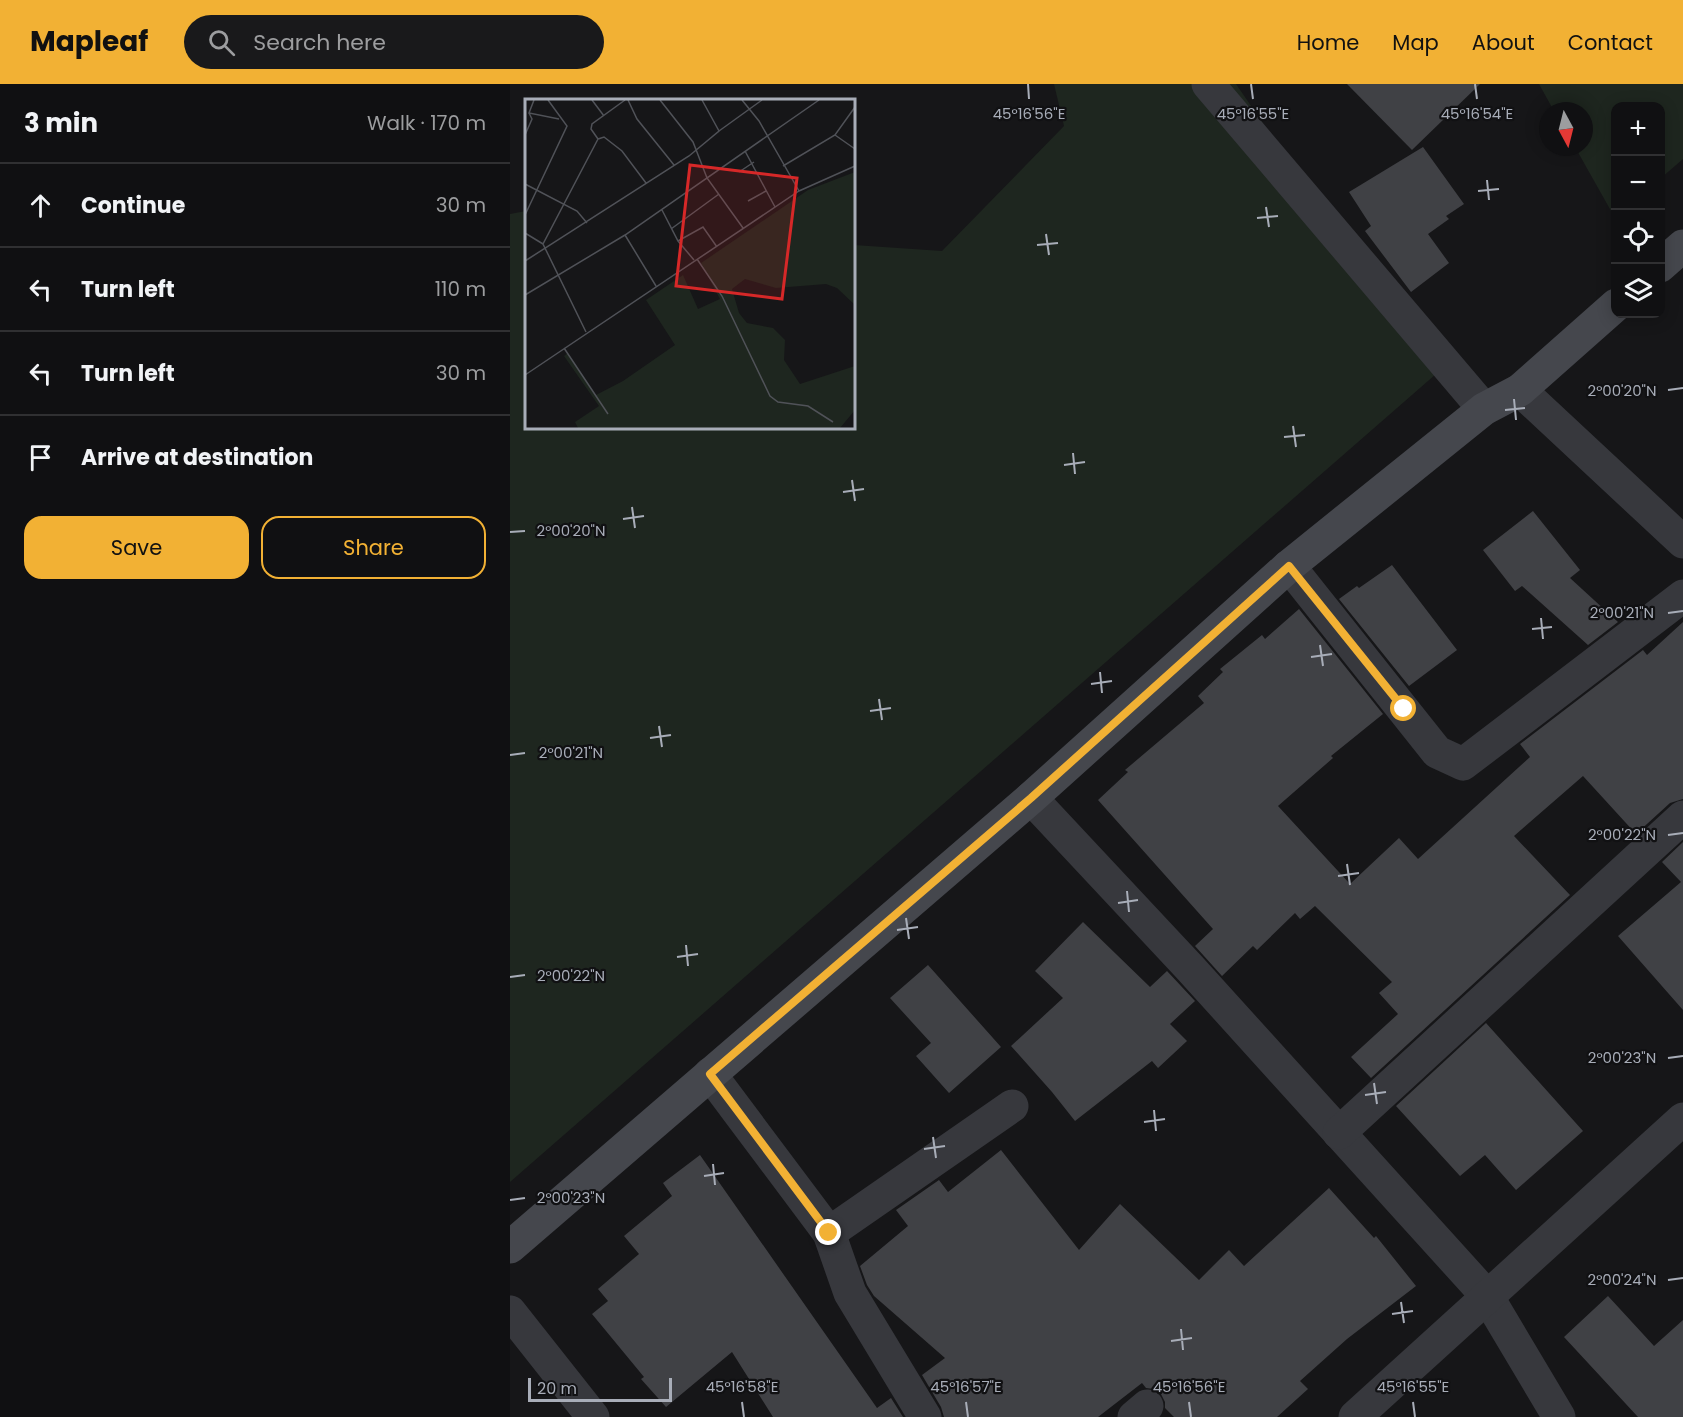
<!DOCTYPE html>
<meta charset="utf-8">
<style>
:root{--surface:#101012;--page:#19191b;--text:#f1f3f6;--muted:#9c9d9f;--line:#303032;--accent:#f2b134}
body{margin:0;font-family:Poppins,sans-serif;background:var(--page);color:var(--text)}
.controls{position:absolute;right:18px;top:18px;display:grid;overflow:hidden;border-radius:12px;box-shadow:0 3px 15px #0003}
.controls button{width:54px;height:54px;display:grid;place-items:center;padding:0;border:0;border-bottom:2px solid var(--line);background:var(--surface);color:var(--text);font:30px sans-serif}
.compass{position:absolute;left:1029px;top:18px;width:54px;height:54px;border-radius:50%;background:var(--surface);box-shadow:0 3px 15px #0003;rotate:173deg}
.scale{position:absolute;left:18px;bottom:15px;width:144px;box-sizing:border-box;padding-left:6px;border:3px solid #a8adb8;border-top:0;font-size:16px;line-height:21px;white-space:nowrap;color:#a8adb8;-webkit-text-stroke:4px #111113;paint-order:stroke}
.stop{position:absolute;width:18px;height:18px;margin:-14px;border:4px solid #f2b134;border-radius:50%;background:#fff}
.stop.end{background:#f2b134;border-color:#fff;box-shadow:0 2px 6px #0008}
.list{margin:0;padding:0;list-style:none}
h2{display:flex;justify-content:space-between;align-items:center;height:78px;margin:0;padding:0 24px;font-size:26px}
h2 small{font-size:20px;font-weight:400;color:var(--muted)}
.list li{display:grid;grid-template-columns:39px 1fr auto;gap:18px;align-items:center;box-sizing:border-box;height:84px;padding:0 24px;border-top:2px solid var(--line)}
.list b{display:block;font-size:22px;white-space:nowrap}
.list em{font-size:20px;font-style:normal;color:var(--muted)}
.actions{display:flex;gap:12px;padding:18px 24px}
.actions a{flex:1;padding:14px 0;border:2px solid var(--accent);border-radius:18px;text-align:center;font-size:21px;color:var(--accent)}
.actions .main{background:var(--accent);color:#111}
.icon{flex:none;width:33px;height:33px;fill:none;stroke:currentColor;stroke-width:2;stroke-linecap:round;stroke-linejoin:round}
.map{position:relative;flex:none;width:1173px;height:1333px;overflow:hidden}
header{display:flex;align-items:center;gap:36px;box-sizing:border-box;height:84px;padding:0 30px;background:var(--accent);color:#111}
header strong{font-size:28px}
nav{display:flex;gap:33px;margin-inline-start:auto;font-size:21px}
.search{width:420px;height:54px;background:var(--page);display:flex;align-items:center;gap:15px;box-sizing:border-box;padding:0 21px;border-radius:33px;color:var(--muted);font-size:22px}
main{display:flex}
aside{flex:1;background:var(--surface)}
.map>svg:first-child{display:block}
.green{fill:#1e261f}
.building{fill:#404145}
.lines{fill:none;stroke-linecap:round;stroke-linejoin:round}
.street{stroke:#37383d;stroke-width:33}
.secondary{stroke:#45474d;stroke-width:33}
.route{stroke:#f2b134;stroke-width:8}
.ticks{fill:none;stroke:#a8adb8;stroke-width:2}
.inset-road{fill:none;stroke:#505258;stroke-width:1.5}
.view{fill:#d62828;fill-opacity:0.15;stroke:#d62828;stroke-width:3}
.inset-edge{fill:none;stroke:#a8adb8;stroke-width:3}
.ticks-label{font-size:15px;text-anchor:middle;fill:#a8adb8;stroke:#111113;stroke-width:4.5;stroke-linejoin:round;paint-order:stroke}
</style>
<header>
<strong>Mapleaf</strong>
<div class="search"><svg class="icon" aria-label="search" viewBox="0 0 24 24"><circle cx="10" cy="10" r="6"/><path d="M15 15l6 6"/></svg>Search here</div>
<nav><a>Home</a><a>Map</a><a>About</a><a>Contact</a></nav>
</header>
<main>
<aside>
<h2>3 min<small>Walk · 170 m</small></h2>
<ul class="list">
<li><svg class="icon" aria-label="ahead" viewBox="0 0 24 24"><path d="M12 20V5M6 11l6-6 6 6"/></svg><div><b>Continue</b></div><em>30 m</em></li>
<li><svg class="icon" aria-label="left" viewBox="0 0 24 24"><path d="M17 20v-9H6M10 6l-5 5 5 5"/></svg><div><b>Turn left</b></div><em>110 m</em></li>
<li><svg class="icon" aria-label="left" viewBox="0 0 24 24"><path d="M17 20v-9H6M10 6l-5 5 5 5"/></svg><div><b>Turn left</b></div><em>30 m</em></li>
<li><svg class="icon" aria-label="arrive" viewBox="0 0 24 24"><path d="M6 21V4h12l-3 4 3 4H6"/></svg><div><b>Arrive at destination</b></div></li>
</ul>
<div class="actions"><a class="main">Save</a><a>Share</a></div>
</aside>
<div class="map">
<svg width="1173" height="1333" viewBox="0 0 1173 1333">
<rect width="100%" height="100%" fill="#161618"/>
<g class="green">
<path d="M544,0H726L926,290L0,1098V130L16,127V344H344V161L432,167L554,42Z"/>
<path d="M1029,0H1173V75L1151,94L1150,22H1106L1105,134L1065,63H1074V27H1044Z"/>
</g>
<g class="building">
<path d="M837,0H970L902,66Z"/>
<path d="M913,63L954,120L936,132L939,135L918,150L939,179L901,208L855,147L861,142L839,108Z"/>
<path d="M1023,427L1070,486L1060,494L1108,538L1078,561L1012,502L1005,507L973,466Z"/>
<path d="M882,481L947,566L899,602L829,515L847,502L849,504Z"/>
<path d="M789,525L873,630L821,672L823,674L768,722L840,800L889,754L908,775L1020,673L1010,660L1133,566L1137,571L1173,538V715L1160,719L1126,750L1073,692L1004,752L1060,811L861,994L841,973L888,930L869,909L882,898L805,822L790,835L785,829L747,866L743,862L712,892L685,862L703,845L588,716L618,688L615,686L694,619L688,612L713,588L710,585L752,551L755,555Z"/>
<path d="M1173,758V926L1108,852L1171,798L1152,778Z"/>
<path d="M573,838L640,903L657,887L685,917L660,940L677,957L648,984L642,977L565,1037L542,1008L501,962L553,914L525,887Z"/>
<path d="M418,881L491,963L439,1009L406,972L421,959L380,914Z"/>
<path d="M976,939L1073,1047L1006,1106L975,1071L950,1092L886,1022Z"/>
<path d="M491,1066L569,1166L610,1120L689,1196L719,1166L734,1182L819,1104L864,1154L866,1152L906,1202L837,1255L790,1297L798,1305L767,1333H664L655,1324V1318L651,1310L644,1305L636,1304L632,1299L588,1333H434L431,1323L412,1291L435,1274L364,1212L357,1201L350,1182L398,1142L386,1126L429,1096L438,1108Z"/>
<path d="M190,1071L367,1324L381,1314L393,1333H263L222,1268L156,1323L131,1295L134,1293L82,1230L98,1217L88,1205L129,1170L114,1152L162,1112L153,1099Z"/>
<path d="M1098,1212L1144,1262L1173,1236V1333H1128L1054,1253Z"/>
</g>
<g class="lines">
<g class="street">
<path d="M698,0L974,325"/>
<path d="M1010,306L1173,458"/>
<path d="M779,482L927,668L953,680L1173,512"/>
<path d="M521,714L680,884L977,1212L1049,1333"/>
<path d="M200,990L319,1149L340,1209L415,1333"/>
<path d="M829,1049L1173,733"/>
<path d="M319,1149L502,1022"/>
<path d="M0,1228L83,1333"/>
<path d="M624,1333L637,1322"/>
<path d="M845,1333L1173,1035"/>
</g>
<g class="secondary">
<path d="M1150,182L1173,162"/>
<path d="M0,1163L521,714L779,482L974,325L1010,306L1106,221"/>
</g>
</g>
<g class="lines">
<path class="route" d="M319,1149L200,990L521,714L779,482L894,625"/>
</g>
<path class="ticks" d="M518,0L519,15M741,0L743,15M965,0L967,15M977,96L979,116M968,107L989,105M756,123L759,143M747,134L768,132M536,150L539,171M527,161L548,159M1158,306L1173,304M1004,315L1006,336M995,326L1015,324M783,342L786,363M774,353L795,351M563,369L565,390M554,381L575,378M342,396L345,417M333,408L354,405M122,423L125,444M113,435L134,432M0,448L15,447M1158,529L1173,527M1031,534L1033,555M1022,545L1042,543M810,561L813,582M801,573L822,570M590,588L592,609M581,600L602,597M369,615L372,636M360,627L381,624M149,642L152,663M140,654L161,651M0,671L15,669M1158,751L1173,749M837,780L840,801M828,792L849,789M617,807L619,828M608,819L628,816M396,834L399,855M387,846L408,843M176,861L178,882M167,873L188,870M0,893L15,891M1158,974L1173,972M864,999L867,1020M855,1011L876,1008M644,1026L646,1047M634,1038L655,1035M423,1053L426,1074M414,1065L435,1062M203,1080L205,1101M194,1092L214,1089M0,1116L15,1114M1158,1196L1173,1194M891,1218L894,1239M882,1230L903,1227M671,1245L673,1266M661,1257L682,1254M232,1318L234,1333M456,1318L458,1333M679,1318L681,1333M903,1318L905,1333"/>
<g transform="translate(15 15)">
<rect width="330" height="330" fill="#161618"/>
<path d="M330,73V206L312,189L301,185L251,189L220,180L207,190L214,214L222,224L248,229L260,241L259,261L275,285L330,267V311L315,329H53L50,323L74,307L39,257L43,254L71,296L98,282L150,246L121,201L158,176L173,210L195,200L176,164L283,91Z" fill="#1e261f"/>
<path class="inset-road" d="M9,1L4,14L34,20M67,1L79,17M100,1L67,25L66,30L73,40L79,38L97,52L121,84M103,1L112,20L149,66M135,1L168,43L182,79L218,129M217,1L234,22L274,92M194,32L237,1M0,36L7,20L4,14M310,36L330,50M220,52L250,108M258,67L310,36L330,8M214,73L229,63M0,85L52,112L62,124M223,102L241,92M137,111L153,142L169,161M0,116L42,27L23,1M146,130L194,95M0,134L18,145M100,136L131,187M153,142L178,128L192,148M172,160L197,197L245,297L253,303L283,307L308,323M0,162L164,57L194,32L177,1M0,196L100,136L294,1M61,233L18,145L73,40M39,249L83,315M0,276L274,92L330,67"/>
<path class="view" d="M165,66L272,79L257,200L151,187Z"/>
<rect width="330" height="330" class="inset-edge"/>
</g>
<g class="ticks-label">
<text x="519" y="35">45°16'56"E</text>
<text x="743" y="35">45°16'55"E</text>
<text x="967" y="35">45°16'54"E</text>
<text x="1112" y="312">2°00'20"N</text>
<text x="61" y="452">2°00'20"N</text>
<text x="1112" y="534">2°00'21"N</text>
<text x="61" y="674">2°00'21"N</text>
<text x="1112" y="756">2°00'22"N</text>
<text x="61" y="897">2°00'22"N</text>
<text x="1112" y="979">2°00'23"N</text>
<text x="61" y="1119">2°00'23"N</text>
<text x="1112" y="1201">2°00'24"N</text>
<text x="232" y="1308">45°16'58"E</text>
<text x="456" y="1308">45°16'57"E</text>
<text x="679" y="1308">45°16'56"E</text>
<text x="903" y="1308">45°16'55"E</text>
</g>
</svg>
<div class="controls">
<button>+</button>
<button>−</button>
<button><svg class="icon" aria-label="locate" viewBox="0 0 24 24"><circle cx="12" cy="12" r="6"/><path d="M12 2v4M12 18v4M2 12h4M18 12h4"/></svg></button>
<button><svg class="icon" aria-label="layers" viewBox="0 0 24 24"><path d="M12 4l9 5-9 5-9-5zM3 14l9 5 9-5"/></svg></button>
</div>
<svg class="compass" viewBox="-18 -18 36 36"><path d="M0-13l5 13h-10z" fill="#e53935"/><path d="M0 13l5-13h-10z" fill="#9c9d9f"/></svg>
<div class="scale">20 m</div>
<div class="stop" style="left:894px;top:625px"></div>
<div class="stop end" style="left:319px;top:1149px"></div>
</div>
</main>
